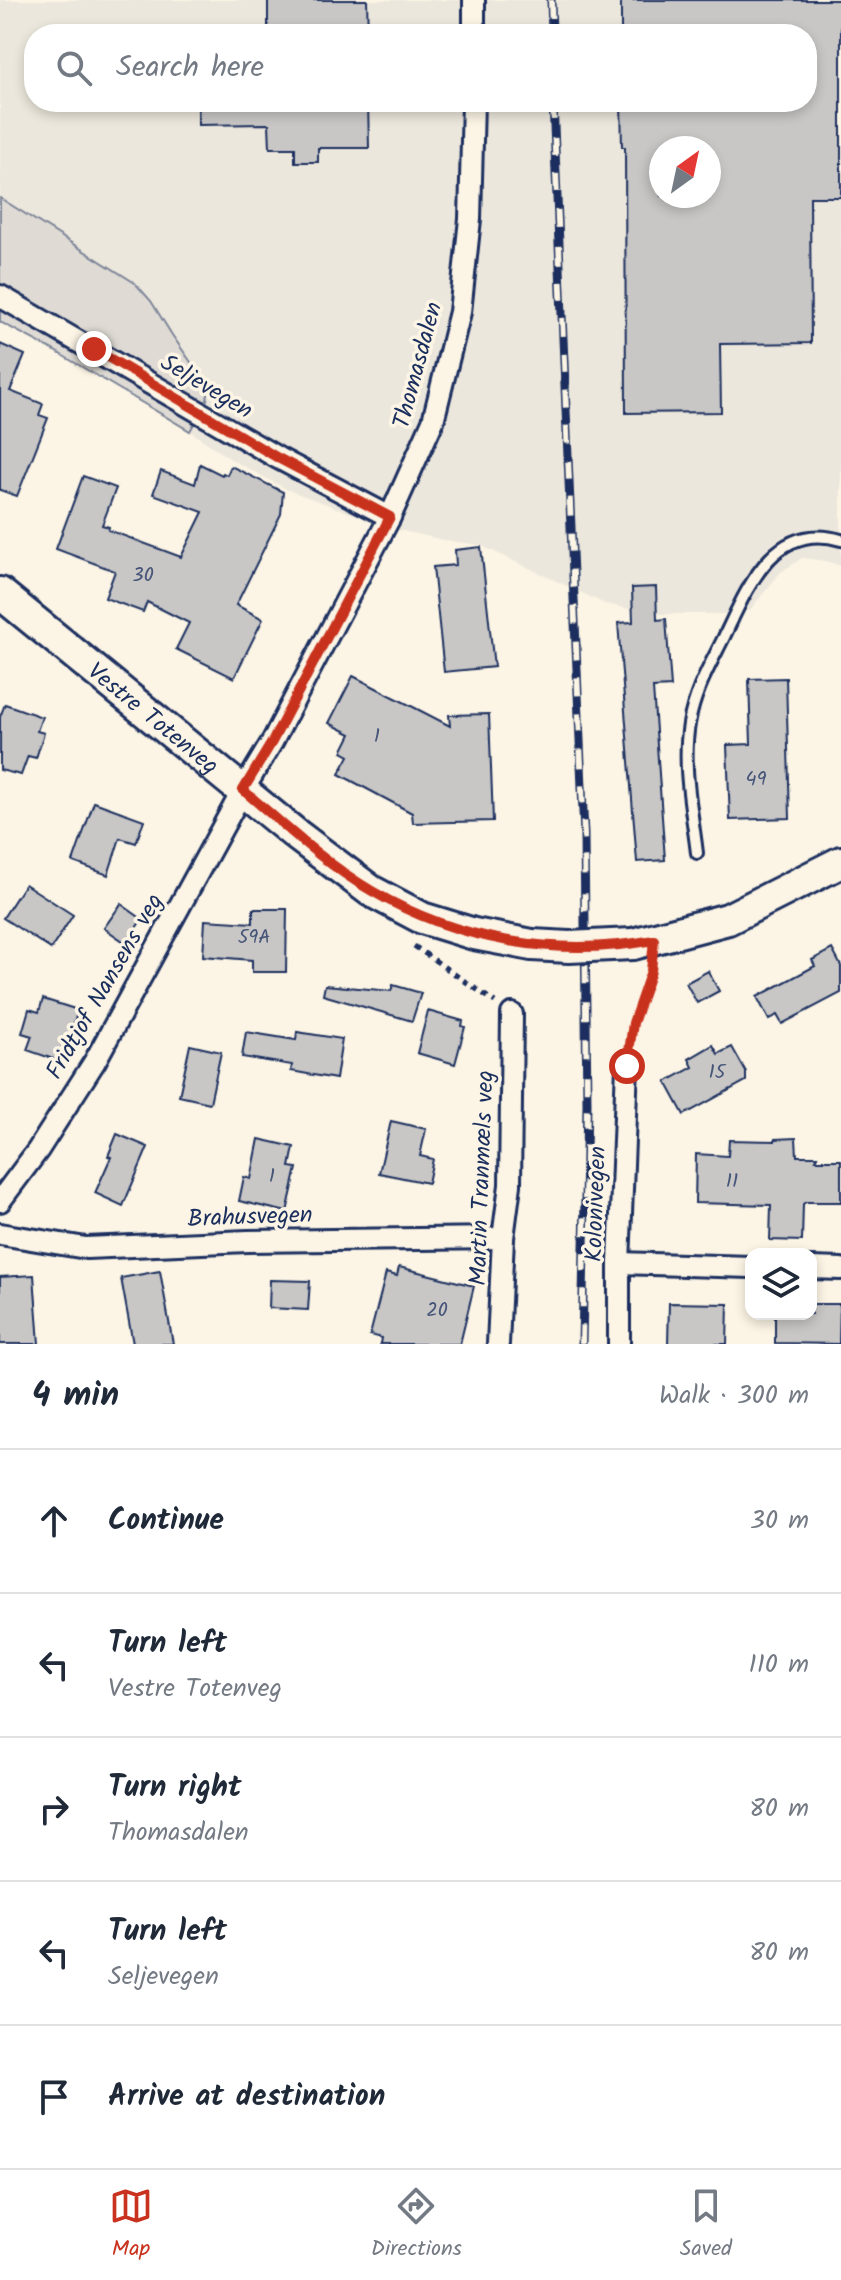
<!DOCTYPE html>
<meta charset="utf-8">
<style>
:root{--surface:#fff;--page:#f6f6f7;--text:#1f2937;--muted:#747a83;--line:#e0e1e3;--accent:#c8321e}
body{margin:0;font-family:Kalam,sans-serif;background:var(--page);color:var(--text)}
.controls{position:absolute;right:24px;bottom:24px;display:grid;overflow:hidden;border-radius:16px;box-shadow:0 4px 12px #0003}
.controls button{width:72px;height:72px;display:grid;place-items:center;padding:0;border:0;border-bottom:2px solid var(--line);background:var(--surface);color:var(--text);font:40px sans-serif}
.compass{position:absolute;left:649px;top:136px;width:72px;height:72px;border-radius:50%;background:var(--surface);box-shadow:0 4px 12px #0003;rotate:33deg}
.stop{position:absolute;width:24px;height:24px;margin:-18px;border:6px solid #c8321e;border-radius:50%;background:#fff}
.stop.end{background:#c8321e;border-color:#fff;box-shadow:0 2px 8px #0008}
.list{margin:0;padding:0;list-style:none}
h2{display:flex;justify-content:space-between;align-items:center;height:104px;margin:0;padding:0 32px;font-size:34px}
h2 small{font-size:26px;font-weight:400;color:var(--muted)}
.list li{display:grid;grid-template-columns:52px 1fr auto;gap:24px;align-items:center;box-sizing:border-box;height:144px;padding:0 32px;border-top:2px solid var(--line)}
.list b{display:block;font-size:30px;white-space:nowrap}
.list p{margin:0;font-size:26px;white-space:nowrap;color:var(--muted)}
.list em{font-size:26px;font-style:normal;color:var(--muted)}
.icon{flex:none;width:44px;height:44px;fill:none;stroke:currentColor;stroke-width:2;stroke-linecap:round;stroke-linejoin:round}
.map{position:relative;flex:none;width:841px;height:1344px;overflow:hidden}
.search{position:absolute;background:var(--surface);box-shadow:0 4px 12px #0003;left:24px;right:24px;top:24px;height:88px;display:flex;align-items:center;gap:20px;box-sizing:border-box;padding:0 28px;border-radius:32px;color:var(--muted);font-size:30px}
.sheet{height:824px;background:var(--surface)}
nav{display:flex;justify-content:space-around;align-items:center;box-sizing:border-box;height:112px;border-top:2px solid var(--line);background:var(--surface);font-size:22px;color:var(--muted)}
nav a{display:grid;justify-items:center;gap:4px}
nav .on{color:var(--accent)}
.map>svg:first-child{display:block}
.built{fill:#ece7dc;fill-rule:evenodd}
.green{fill:#dfdbd4;stroke:#7d8599;stroke-width:2}
.building{fill:#c8c7c6;stroke:#1b2f5e;stroke-width:2;fill-rule:evenodd}
.lines{fill:none;stroke-linecap:round;stroke-linejoin:round}
.service-casing{stroke:#1b2f5e;stroke-width:16}
.minor-casing{stroke:#1b2f5e;stroke-width:26}
.secondary-casing{stroke:#1b2f5e;stroke-width:36}
.path{stroke:#1b2f5e;stroke-width:5;stroke-dasharray:6 6;stroke-linecap:butt}
.service{stroke:#fcf5e5;stroke-width:10}
.minor{stroke:#fcf5e5;stroke-width:20}
.secondary{stroke:#fcf5e5;stroke-width:30}
.rail-casing{stroke:#1b2f5e;stroke-width:9}
.rail{stroke:#fcf5e5;stroke-width:6;stroke-dasharray:18;stroke-linecap:butt}
.secondary-bridge-casing{stroke:#1b2f5e;stroke-width:36;stroke-linecap:butt}
.secondary-bridge{stroke:#fcf5e5;stroke-width:30}
.route{stroke:#c8321e;stroke-width:10}
.labels{text-anchor:middle;stroke-width:7;stroke-linejoin:round;paint-order:stroke}
.number-label{font-size:20px;fill:#465578}
.street-label{font-size:24px;fill:#1b2f5e;stroke:#fcf5e5}
</style>
<div class="map">
<svg width="841" height="1344" viewBox="0 0 841 1344">
<rect width="100%" height="100%" fill="#fcf5e5"/>
<filter id="ink" filterUnits="userSpaceOnUse"><feTurbulence type="fractalNoise" baseFrequency=".0125" numOctaves="2"/><feDisplacementMap in="SourceGraphic" scale="16" xChannelSelector="R" yChannelSelector="G"/><feConvolveMatrix kernelMatrix="1 2 1 2 8 2 1 2 1" color-interpolation-filters="sRGB"/></filter>
<g filter="url(#ink)">
<path class="built" d="M0,0H841V566L826,561L802,558L781,572L750,610L725,614H654L605,604L480,545L443,540L394,529L288,490L232,460L190,431L207,400L203,377L172,335L151,301L135,283L0,198ZM34,34H807V102H34ZM661,148H709V196H661Z"/>
<path class="green" d="M0,198L135,283L151,301L172,335L209,388L207,400L190,431L55,351L0,322Z"/>
<g class="building">
<path d="M268,0H367L368,34H268Z"/>
<path d="M621,0H841V197H810L811,343L720,344L721,412L626,413L625,147H622L621,102H807V34H621ZM661,148H709V196H661Z"/>
<path d="M198,102H368L369,148H318V162H295V148H270L269,124L198,125Z"/>
<path d="M0,344L25,355L10,391L43,404L39,415L48,418L17,496L0,490Z"/>
<path d="M200,464L222,475L223,473L227,475L231,466L283,492L281,514L236,605L263,619L234,678L176,649L189,623L147,602L143,612L105,598L115,571L56,549L83,476L116,488L102,525L109,527L108,530L181,557L203,512L153,494L161,471L195,484Z"/>
<path d="M481,547L494,667L444,672L433,567L456,565L455,550Z"/>
<path d="M656,587L657,620L666,619L671,687L653,688L665,860L637,862L618,623L633,622L632,588Z"/>
<path d="M353,676L450,726L449,715L489,714L493,821L413,823L412,813L339,774L349,756L342,752L351,734L329,723Z"/>
<path d="M786,678L790,818L730,820L727,745L751,744L749,679Z"/>
<path d="M5,704L42,717L37,731L44,733L36,758L28,756L21,775L0,770V717Z"/>
<path d="M94,802L144,820L136,843L120,838L108,875L73,862Z"/>
<path d="M25,884L73,915L51,949L3,918Z"/>
<path d="M121,904L142,919L126,943L104,928Z"/>
<path d="M253,909H287L286,972H252V960L203,956L205,920L253,923Z"/>
<path d="M832,949L841,966V993L782,1024L777,1015L769,1020L757,997L815,966L812,960Z"/>
<path d="M708,971L719,991L697,1003L686,983Z"/>
<path d="M325,985L391,991L393,985L421,993L412,1021L323,995Z"/>
<path d="M43,999L78,1010L62,1062L27,1050L32,1036L22,1033L29,1009L39,1012Z"/>
<path d="M428,1011L463,1021L462,1026L465,1027L455,1064L417,1053Z"/>
<path d="M246,1032L296,1040L297,1032L342,1039L336,1079L291,1071L292,1065L242,1057Z"/>
<path d="M190,1045L221,1052L210,1103L179,1096Z"/>
<path d="M713,1045L718,1054L732,1047L746,1072V1081L684,1115L666,1082L693,1067L689,1059Z"/>
<path d="M391,1121L426,1129L420,1156L433,1159L428,1183L379,1173Z"/>
<path d="M117,1134L148,1147L123,1206L95,1193L111,1157L108,1156Z"/>
<path d="M796,1138L797,1156H818L816,1160H841V1202H806L803,1204L802,1241L770,1240L771,1205L695,1203L696,1154L728,1156L729,1140L775,1141V1139Z"/>
<path d="M259,1139L294,1147L290,1167L297,1168L287,1212L239,1201L244,1177L251,1179Z"/>
<path d="M399,1267L474,1286L460,1344H380L381,1338L370,1335L386,1273L397,1276Z"/>
<path d="M160,1271L173,1344H133L121,1278Z"/>
<path d="M34,1275L39,1344H0V1277Z"/>
<path d="M270,1280L310,1281L308,1310L269,1308Z"/>
<path d="M669,1303L728,1304L727,1344H668Z"/>
<path d="M811,1304H840L839,1344L775,1343V1314H811Z"/>
</g>
<g class="lines">
<defs>
<path id="service" d="M697,853C692,811 682,766 689,724C694,693 709,667 723,639C747,589 773,520 841,540"/>
<g id="minor">
<path d="M474,0V34"/>
<path d="M0,296L278,458L390,517"/>
<path d="M0,1201L38,1150L95,1061L243,790L272,742L390,517L433,421L460,312L470,219L473,102"/>
<path d="M0,1234L86,1248L248,1241L503,1238"/>
<path d="M619,1263L751,1267"/>
<path d="M811,1268L841,1269"/>
<path d="M498,1344L503,1238L510,1185L512,1014"/>
<path d="M619,1344V1263L627,1066"/>
</g>
<g id="secondary">
<path id="s1" d="M0,593L298,836L371,891L422,918L474,934L532,945"/>
<path d="M633,944L728,919L841,862"/>
</g>
</defs>
<use href="#service" class="service-casing"/>
<use href="#minor" class="minor-casing"/>
<use href="#secondary" class="secondary-casing"/>
<g class="path">
<path d="M414,946L495,1002"/>
<path d="M629,1047L633,1023L652,965"/>
</g>
<use href="#service" class="service"/>
<use href="#minor" class="minor"/>
<use href="#secondary" class="secondary"/>
<defs>
<g id="rail">
<path d="M551,0L552,34"/>
<path d="M553,102L584,835L587,1104L582,1344"/>
</g>
</defs>
<use href="#rail" class="rail-casing"/>
<use href="#rail" class="rail"/>
<defs>
<path id="secondary-bridge" d="M532,945L569,947L633,944"/>
</defs>
<use href="#secondary-bridge" class="secondary-bridge-casing"/>
<use href="#secondary-bridge" class="secondary-bridge"/>
</g>
</g>
<g class="lines" filter="url(#ink)">
<path class="route" d="M94,349L278,458L390,517L272,742L243,790C284,825 325,864 372,891C457,941 558,958 654,940L651,971L633,1023L627,1066"/>
</g>
<g class="labels">
<g class="number-label">
<text x="143" y="581">30</text>
<text x="377" y="742">1</text>
<text x="756" y="785">49</text>
<text x="254" y="943">59A</text>
<text x="717" y="1078">15</text>
<text x="272" y="1182">1</text>
<text x="732" y="1187">11</text>
<text x="437" y="1316">20</text>
</g>
<g class="street-label">
<text transform="translate(417 365) rotate(-75)" y="8">Thomasdalen</text>
<text transform="translate(207 386) rotate(31)" y="8">Seljevegen</text>
<text dy="8" stroke="none"><textPath href="#s1" startOffset="198">Vestre Totenveg</textPath></text>
<text transform="translate(104 986) rotate(-60)" y="8">Fridtjof Nansens veg</text>
<text transform="translate(481 1178) rotate(-88)" y="8">Martin Tranmæls veg</text>
<text transform="translate(595 1204) rotate(-88)" y="8">Kolonivegen</text>
<text transform="translate(250 1216) rotate(-2)" y="8">Brahusvegen</text>
</g>
</g>
</svg>
<div class="controls">
<button><svg class="icon" aria-label="layers" viewBox="0 0 24 24"><path d="M12 4l9 5-9 5-9-5zM3 14l9 5 9-5"/></svg></button>
</div>
<svg class="compass" viewBox="-18 -18 36 36"><path d="M0-13l5 13h-10z" fill="#e53935"/><path d="M0 13l5-13h-10z" fill="#747a83"/></svg>
<div class="stop" style="left:627px;top:1066px"></div>
<div class="stop end" style="left:94px;top:349px"></div>
<div class="search"><svg class="icon" aria-label="search" viewBox="0 0 24 24"><circle cx="10" cy="10" r="6"/><path d="M15 15l6 6"/></svg>Search here</div>
</div>
<section class="sheet">
<h2>4 min<small>Walk · 300 m</small></h2>
<ul class="list">
<li><svg class="icon" aria-label="ahead" viewBox="0 0 24 24"><path d="M12 20V5M6 11l6-6 6 6"/></svg><div><b>Continue</b></div><em>30 m</em></li>
<li><svg class="icon" aria-label="left" viewBox="0 0 24 24"><path d="M17 20v-9H6M10 6l-5 5 5 5"/></svg><div><b>Turn left</b><p>Vestre Totenveg</p></div><em>110 m</em></li>
<li><svg class="icon" aria-label="right" viewBox="0 0 24 24"><path d="M7 20v-9h11M14 6l5 5-5 5"/></svg><div><b>Turn right</b><p>Thomasdalen</p></div><em>80 m</em></li>
<li><svg class="icon" aria-label="left" viewBox="0 0 24 24"><path d="M17 20v-9H6M10 6l-5 5 5 5"/></svg><div><b>Turn left</b><p>Seljevegen</p></div><em>80 m</em></li>
<li><svg class="icon" aria-label="arrive" viewBox="0 0 24 24"><path d="M6 21V4h12l-3 4 3 4H6"/></svg><div><b>Arrive at destination</b></div></li>
</ul>
</section>
<nav>
<a class="on"><svg class="icon" aria-label="map" viewBox="0 0 24 24"><path d="M3 6l6-2 6 2 6-2v14l-6 2-6-2-6 2zM9 4v14M15 6v14"/></svg>Map</a>
<a><svg class="icon" aria-label="directions" viewBox="0 0 24 24"><path d="M12 3l9 9-9 9-9-9zM9 14v-3h6M13 9l2 2-2 2"/></svg>Directions</a>
<a><svg class="icon" aria-label="saved" viewBox="0 0 24 24"><path d="M7 4h10v16l-5-4-5 4z"/></svg>Saved</a>
</nav>
